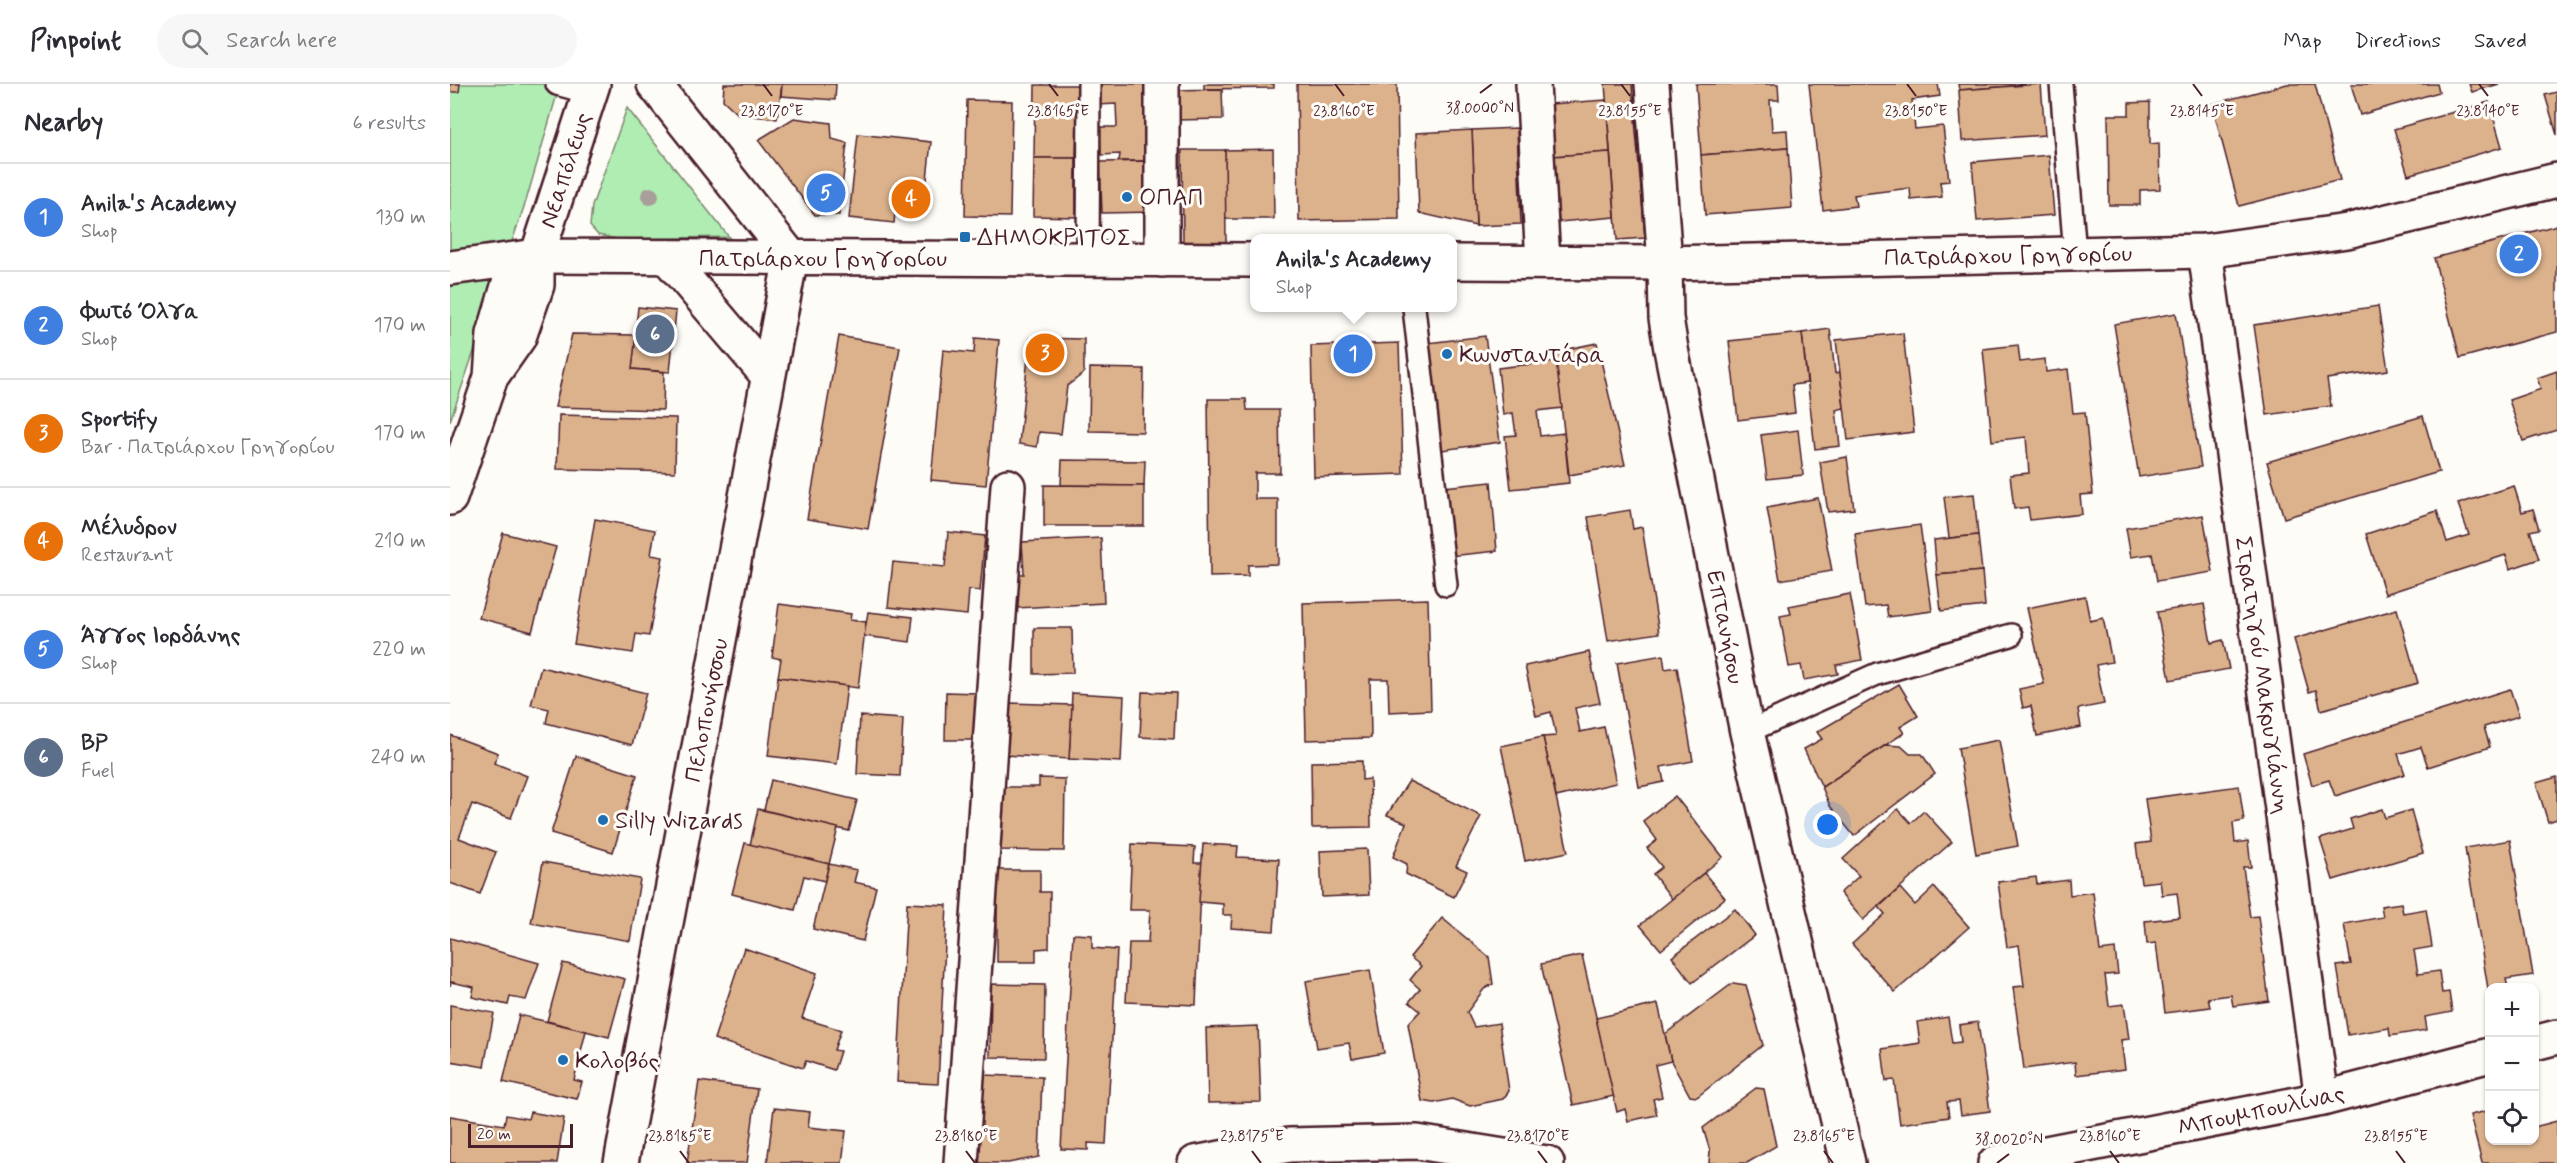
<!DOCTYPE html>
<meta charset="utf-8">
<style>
:root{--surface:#fff;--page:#f7f7f7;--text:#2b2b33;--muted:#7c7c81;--line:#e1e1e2;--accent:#1f6fb2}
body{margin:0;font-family:Mynerve,sans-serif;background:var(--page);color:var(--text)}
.controls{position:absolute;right:18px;bottom:18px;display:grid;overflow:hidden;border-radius:12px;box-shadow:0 2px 4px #0004}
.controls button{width:54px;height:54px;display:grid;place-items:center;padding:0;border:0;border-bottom:2px solid var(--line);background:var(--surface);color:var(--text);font:30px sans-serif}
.scale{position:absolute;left:18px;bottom:15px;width:105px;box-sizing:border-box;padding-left:6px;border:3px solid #4a1f2b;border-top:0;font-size:16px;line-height:21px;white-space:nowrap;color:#4a1f2b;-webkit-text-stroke:4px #fdfcf7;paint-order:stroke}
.you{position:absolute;left:1378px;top:741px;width:21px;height:21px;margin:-15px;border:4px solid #fff;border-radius:50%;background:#1a73e8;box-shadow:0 0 0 9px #1a73e833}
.badge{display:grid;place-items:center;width:39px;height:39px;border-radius:50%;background:var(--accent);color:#fff;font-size:20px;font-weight:700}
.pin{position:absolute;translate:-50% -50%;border:3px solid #fff;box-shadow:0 2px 6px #0006}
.popup{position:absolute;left:800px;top:150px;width:207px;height:78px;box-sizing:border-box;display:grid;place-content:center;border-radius:12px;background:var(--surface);filter:drop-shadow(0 2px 4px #0005);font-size:20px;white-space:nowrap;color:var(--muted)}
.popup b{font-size:22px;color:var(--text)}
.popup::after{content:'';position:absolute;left:50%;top:100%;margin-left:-12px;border:12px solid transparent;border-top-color:var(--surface)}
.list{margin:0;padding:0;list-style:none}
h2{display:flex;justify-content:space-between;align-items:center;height:78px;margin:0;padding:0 24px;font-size:26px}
h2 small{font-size:20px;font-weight:400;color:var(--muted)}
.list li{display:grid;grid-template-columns:39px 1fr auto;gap:18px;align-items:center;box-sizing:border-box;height:108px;padding:0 24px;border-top:2px solid var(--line)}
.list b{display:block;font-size:22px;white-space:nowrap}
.list p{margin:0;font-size:20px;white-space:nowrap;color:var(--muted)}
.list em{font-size:20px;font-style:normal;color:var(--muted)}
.icon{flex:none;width:33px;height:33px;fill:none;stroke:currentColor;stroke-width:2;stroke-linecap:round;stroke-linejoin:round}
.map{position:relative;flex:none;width:2107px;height:1079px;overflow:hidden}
header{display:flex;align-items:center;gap:36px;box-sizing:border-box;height:84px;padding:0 30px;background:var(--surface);border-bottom:2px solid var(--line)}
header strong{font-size:28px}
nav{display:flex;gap:33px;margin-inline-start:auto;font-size:21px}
.search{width:420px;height:54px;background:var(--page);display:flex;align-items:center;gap:15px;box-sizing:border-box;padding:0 21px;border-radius:33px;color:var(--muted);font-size:22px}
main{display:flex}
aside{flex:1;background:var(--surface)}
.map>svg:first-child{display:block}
.green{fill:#afedb3;stroke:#7c866f;stroke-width:1.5}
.building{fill:#dbb28c;stroke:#4a1f2b;stroke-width:1.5}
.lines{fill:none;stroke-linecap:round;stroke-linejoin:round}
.lane-casing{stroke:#4a1f2b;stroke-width:26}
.street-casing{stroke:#4a1f2b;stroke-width:38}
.secondary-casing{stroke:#4a1f2b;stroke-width:38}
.lane{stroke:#fdfcf7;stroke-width:21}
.street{stroke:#fdfcf7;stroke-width:33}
.secondary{stroke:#fdfcf7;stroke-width:33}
.tree{fill:#a89e9a}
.ticks{fill:none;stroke:#4a1f2b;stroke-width:2}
.poi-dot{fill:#1f6fb2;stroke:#fdfcf7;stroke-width:2}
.labels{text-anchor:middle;stroke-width:6;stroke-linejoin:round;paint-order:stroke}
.street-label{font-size:24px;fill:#4a1f2b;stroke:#fdfcf7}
.poi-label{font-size:24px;fill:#4a1f2b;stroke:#fdfcf7;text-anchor:start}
.ticks-label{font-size:15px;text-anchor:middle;fill:#4a1f2b;stroke:#fdfcf7;stroke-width:6;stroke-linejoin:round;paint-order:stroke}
</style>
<header>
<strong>Pinpoint</strong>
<div class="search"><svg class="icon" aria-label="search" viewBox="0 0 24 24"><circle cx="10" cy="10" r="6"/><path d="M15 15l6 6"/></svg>Search here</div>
<nav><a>Map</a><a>Directions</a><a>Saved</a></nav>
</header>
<main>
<aside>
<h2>Nearby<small>6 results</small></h2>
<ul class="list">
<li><span class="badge" style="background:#3f7fe0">1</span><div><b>Anila's Academy</b><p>Shop</p></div><em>130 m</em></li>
<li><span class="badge" style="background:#3f7fe0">2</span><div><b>Φωτό Όλγα</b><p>Shop</p></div><em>170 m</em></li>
<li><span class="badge" style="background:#e8710a">3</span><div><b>Sportify</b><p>Bar · Πατριάρχου Γρηγορίου</p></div><em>170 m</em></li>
<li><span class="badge" style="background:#e8710a">4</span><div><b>Μέλυδρον</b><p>Restaurant</p></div><em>210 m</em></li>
<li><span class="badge" style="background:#3f7fe0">5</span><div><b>Άγγος Ιορδάνης</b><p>Shop</p></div><em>220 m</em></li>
<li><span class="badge" style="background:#5c6f8a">6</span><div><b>BP</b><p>Fuel</p></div><em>240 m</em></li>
</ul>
</aside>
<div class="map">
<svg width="2107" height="1079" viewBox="0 0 2107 1079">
<rect width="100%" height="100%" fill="#fdfcf7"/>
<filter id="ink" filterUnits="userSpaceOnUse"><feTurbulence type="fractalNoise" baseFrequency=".0167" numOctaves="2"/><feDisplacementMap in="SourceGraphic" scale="12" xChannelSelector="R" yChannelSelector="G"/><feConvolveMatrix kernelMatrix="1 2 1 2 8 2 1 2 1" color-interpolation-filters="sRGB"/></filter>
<g filter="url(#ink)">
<g class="green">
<path d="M0,0H110L76,117L0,337Z"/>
<path d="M177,24L279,153L167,155L148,151L140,142L142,122Z"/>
</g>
<g class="building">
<path d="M0,0H10L9,8H0Z"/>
<path d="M274,0H332L327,35L288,30L273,16Z"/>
<path d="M332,0H386L385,16L331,12Z"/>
<path d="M647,0H701L703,77H669L670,70L651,71L650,43H667L666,20L648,21Z"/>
<path d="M754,0H824V4L754,5Z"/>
<path d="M847,0H947L949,135L849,137Z"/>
<path d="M1155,0H1182L1195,154L1167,156Z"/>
<path d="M1246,0H1328L1329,16H1320L1322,47L1337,46L1338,64L1251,71Z"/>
<path d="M1359,0H1488L1490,12L1462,16L1465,45L1493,42L1499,97L1490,98L1492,113L1461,116L1460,104L1404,111L1406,122L1373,126Z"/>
<path d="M1508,0H1575V1L1509,6Z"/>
<path d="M1591,0L1595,51L1512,57L1509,6Z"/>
<path d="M1837,0H1865L1890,96L1789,122L1762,20Z"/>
<path d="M1901,0H1987L1989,8L1910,31Z"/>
<path d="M2019,0H2049L2022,8Z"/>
<path d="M585,1H628L626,74H584Z"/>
<path d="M772,5L773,35L726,36V6Z"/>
<path d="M2107,8V51L2095,11Z"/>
<path d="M517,16L562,17L560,133L515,132Z"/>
<path d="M1156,16L1160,68L1103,72L1100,20Z"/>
<path d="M1700,18V60L1709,59L1710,105L1690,106V121H1659L1658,31H1679V19Z"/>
<path d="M2039,18L2052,63L1958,91L1944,45Z"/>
<path d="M344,34L381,39L382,55L397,59L389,131H365L308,56Z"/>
<path d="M1067,44L1071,140L1026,142L1022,46Z"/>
<path d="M1022,46L1026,142L969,129L966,49Z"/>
<path d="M408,50L481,58L473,132L445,129L444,139L399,134Z"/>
<path d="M1338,64L1342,124L1255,131L1251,71Z"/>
<path d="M823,65L824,135H775V66Z"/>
<path d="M732,66H775L776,158L733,159Z"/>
<path d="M1160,68L1165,133L1109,138L1103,72Z"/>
<path d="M1599,71L1604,131L1527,137L1522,78Z"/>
<path d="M584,74H626V133L583,132Z"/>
<path d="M703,77L705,128L652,129L650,78Z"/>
<path d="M2107,141V248L2010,274L1984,174Z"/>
<path d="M1928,222L1938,286L1877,295L1881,322L1817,331L1804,241Z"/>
<path d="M188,223L226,227L220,288L182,285Z"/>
<path d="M1726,229L1751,383L1689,393L1664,240Z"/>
<path d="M1380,245L1385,289L1390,288L1394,324L1386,326L1390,362L1365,365L1352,249Z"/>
<path d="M1352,249L1357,299L1342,301L1345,329L1288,336L1279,257Z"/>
<path d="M1453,249L1464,348L1398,356L1386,256Z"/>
<path d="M122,250L186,251L182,285L214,288L213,326L105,323Z"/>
<path d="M389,252L450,263L418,445L357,435Z"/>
<path d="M1035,252L1050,358L992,366L978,259Z"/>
<path d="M525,254L549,256L536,401L481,396L493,266L524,269Z"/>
<path d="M580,254L634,255V289L617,302L611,350L589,348L587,363L569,360Z"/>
<path d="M949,259L953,390L864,393L861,262Z"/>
<path d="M1147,259L1175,381L1119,391L1106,277L1108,267Z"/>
<path d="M1568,261L1570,278L1595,275L1596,288L1618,285L1623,329L1635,328L1643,410L1630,411L1632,430L1580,436L1578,423L1564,425L1560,391L1579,389L1576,353L1542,357L1533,265Z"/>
<path d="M1106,277L1112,324L1087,327L1090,352L1114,349L1119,399L1061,405L1055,352L1066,351L1063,329L1053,331L1048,284Z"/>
<path d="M640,284L694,285L693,348L639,347Z"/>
<path d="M2107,287V346L2073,357L2059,316L2091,305L2087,294Z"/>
<path d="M758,315H796L797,326H829L830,389H805V415H828V480L798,481V492L760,493Z"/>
<path d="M109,331L226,334L225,388L107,385Z"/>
<path d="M1973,332L1989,388L1834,434L1817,378Z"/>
<path d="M1348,346L1353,391L1317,395L1311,351Z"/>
<path d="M1397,373L1404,425L1378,428L1370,378Z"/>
<path d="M612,376L695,377L694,402L611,401Z"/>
<path d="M1041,398L1047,467L1000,472L994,403Z"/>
<path d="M594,401L694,402V442H594Z"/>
<path d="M2064,402L2072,428L2083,425L2089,445L2080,447L2089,475L2060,485L2056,471L1935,510L1916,450L1987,427L1997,458L2019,451L2008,420Z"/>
<path d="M1524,410L1528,451L1499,454L1494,413Z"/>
<path d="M1368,414L1382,487L1330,496L1317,424Z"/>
<path d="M1180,426L1183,445L1192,443L1209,549L1158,557L1138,433Z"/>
<path d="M1753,431L1763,488L1707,497L1702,470L1681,473L1676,444Z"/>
<path d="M145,435L205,446L201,471L213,473L199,552L186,550L183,569L124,560Z"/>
<path d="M1470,441L1482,527L1438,533L1436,521L1415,523L1405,450Z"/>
<path d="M498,448L535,452L530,507L519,506L517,531L438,523L443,478L495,483Z"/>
<path d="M53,449L106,463L82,548L29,534Z"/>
<path d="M1528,451L1532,487L1487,491L1484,456Z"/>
<path d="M651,454L654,519L567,524L565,490H574L572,458Z"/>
<path d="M1532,487L1535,522L1491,527L1487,491Z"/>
<path d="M1400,510L1412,576L1386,581L1388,590L1354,596L1351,581L1339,583L1330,532L1341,530L1339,522Z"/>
<path d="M1635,512L1640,537L1653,534L1662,578L1646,581L1654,620L1628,625L1631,643L1587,652L1581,622L1573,624L1569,605L1594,600L1577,524Z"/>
<path d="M978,515L981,626L939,628L938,595H920L921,654L856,656L853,519Z"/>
<path d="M329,520L401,530L400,536L416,538L408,604L328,593L331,575L322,573Z"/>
<path d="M1754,520L1761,559L1773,556L1779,585L1720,596L1707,528Z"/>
<path d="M1947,525L1968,599L1871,626L1866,606L1859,608L1844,555Z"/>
<path d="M418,528L463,533L460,558L414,552Z"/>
<path d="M584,544H622L623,589L584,590Z"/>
<path d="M1139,568L1150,619L1125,624L1130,648L1154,643L1166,699L1106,713L1093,653L1106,652L1101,628L1086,632L1075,582Z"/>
<path d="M1213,571L1215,585L1227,583L1243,677L1211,683L1214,698L1189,703L1167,579Z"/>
<path d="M91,583L196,609L182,661L96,639L99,625L81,621Z"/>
<path d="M328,593L397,602L387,680L318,672Z"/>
<path d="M1449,600L1468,632L1450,643L1454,649L1372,703L1354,665L1372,655L1367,648Z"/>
<path d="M2060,605L2069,632L2034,643L2040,663L1978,683L1971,663L1948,670L1955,690L1885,712L1879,696L1862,701L1853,670Z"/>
<path d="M496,608L527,609L526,656H495Z"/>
<path d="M692,608L726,609L724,655L690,653Z"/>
<path d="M622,609L674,612L671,678L619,675Z"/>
<path d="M559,619L622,621L619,675L556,671Z"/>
<path d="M410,632L453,635L450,692L407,690Z"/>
<path d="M0,651L48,669L44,679L77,692L61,734L22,720L9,754L46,768L30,810L0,799Z"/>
<path d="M1093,653L1118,768L1075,777L1051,662Z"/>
<path d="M1549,656L1568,762L1526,770L1508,664Z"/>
<path d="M1436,661L1451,662L1460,670H1472L1485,690L1404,752L1380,722L1372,703Z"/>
<path d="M126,672L187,691L163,768L101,749Z"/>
<path d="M912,677V696L920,695L921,743L862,744L861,678Z"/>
<path d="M2107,693V735L2098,738L2086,699Z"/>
<path d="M589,694L615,695L614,767L549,766L550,703H589Z"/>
<path d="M321,696L407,716L399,747L314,726Z"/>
<path d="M959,697L1031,732L1006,782L1017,787L1004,813L956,790L957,780L943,773L956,739L937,731Z"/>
<path d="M1789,702L1794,737L1783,739L1785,759L1798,757L1801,783H1793L1800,833L1808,832L1819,917L1783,922L1781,911L1758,914L1760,923L1715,929L1706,859L1697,860L1695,837L1730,833L1727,809L1712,811L1710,797L1691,799L1686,760L1701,758L1695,715Z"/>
<path d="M1225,712L1273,773L1222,815L1203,790L1212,783L1197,764L1207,756L1193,737Z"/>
<path d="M308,725L388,744L379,780L300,761Z"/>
<path d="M1448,725L1461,739L1474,727L1502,758L1413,836L1390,809L1409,792L1393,775Z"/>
<path d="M1932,725L1935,734L1961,726L1973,769L1883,796L1870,755L1903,745L1900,735Z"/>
<path d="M2060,756L2083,891L2056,895L2058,904H2040L2039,911L2015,764Z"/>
<path d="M295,759L379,780L375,797L354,792L345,826L282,810Z"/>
<path d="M682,760L745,763L744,779H752L746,921L676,918L679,859H698L700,826H679Z"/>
<path d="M753,760L788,762L787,773L829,775L824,847L781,844L782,831H773V820L749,818Z"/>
<path d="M917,765L919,811L872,813L870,767Z"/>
<path d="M93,778L190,795L180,857L81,839Z"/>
<path d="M379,780L407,786L404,798L426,803L413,857L363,845Z"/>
<path d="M547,786H590V808H600L599,864L586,865V878H547Z"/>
<path d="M1254,789L1275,814L1211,866L1190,841Z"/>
<path d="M1586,793L1587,800L1619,796L1620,811L1643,808L1650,867L1665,865L1668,890L1655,891L1659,922L1674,920L1679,955L1671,956L1675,985L1626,991L1625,978L1574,985L1563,903L1574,902L1569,861L1557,863L1548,798Z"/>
<path d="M1484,803L1519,843L1445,908L1402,860L1435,830L1429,823L1450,804L1465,821Z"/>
<path d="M457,819L497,821L488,1000L447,998Z"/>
<path d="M1951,819L1953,829L1976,825L1982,863L1964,866L1968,890L1989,887L1992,909L1999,908L2002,928L1975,933L1977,946L1940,952L1939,944L1898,951L1887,882L1901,880L1894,840L1933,833L1931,822Z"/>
<path d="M1285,825L1305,851L1242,899L1222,873Z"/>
<path d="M992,834L1039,873L1043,900L1034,905L1017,928L1024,943L1049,939L1059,1007L1053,1015L1020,1022L1002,1015L984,1019L972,1017L958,940L970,927L959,918L970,905L960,896L971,882L960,873Z"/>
<path d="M623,850L642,851V864L667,866L656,1060L638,1059V1066L611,1065Z"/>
<path d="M0,854L89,879L76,916L60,913L58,921L22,913L24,903L1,898L0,902Z"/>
<path d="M294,864L367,889L352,934L391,946L384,966L390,967L384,986L356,977L353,984L264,955Z"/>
<path d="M1132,871L1164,1012L1123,1021L1091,880Z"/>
<path d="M113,879L175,895L159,953L97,937Z"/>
<path d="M920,886L934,969L902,975L899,959L867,964L856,897Z"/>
<path d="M1283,899L1296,901L1313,961L1247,1013L1240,1012L1221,977L1215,950Z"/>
<path d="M541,900L595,901L594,974L540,973Z"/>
<path d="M1208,920L1221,977L1205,981L1212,1013L1203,1015L1207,1031L1178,1037L1175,1025L1167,1028L1146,934Z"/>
<path d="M0,921L44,929L34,983L0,977Z"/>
<path d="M69,931L136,947L124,996L132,998L127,1015L53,998Z"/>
<path d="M1498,933L1502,959L1511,958L1509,941L1528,938L1540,1027L1511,1031L1509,1017L1497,1018L1499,1033L1450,1040L1444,996L1436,997L1432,965L1470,959L1467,938Z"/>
<path d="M808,942L811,1018L758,1019L756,944Z"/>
<path d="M533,991L592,993L589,1073L558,1079H529Z"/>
<path d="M249,997L307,1005L297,1079H237Z"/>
<path d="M1306,1004L1314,1005L1326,1062L1297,1079H1259L1260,1067L1253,1044Z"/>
<path d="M324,1024L360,1028L358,1043L396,1047L392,1079H317Z"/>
<path d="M2037,1027L2040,1056H2084V1043L2107,1037V1079H2032L2020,1031Z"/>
<path d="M80,1028L114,1034L107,1079H0V1032L54,1041L56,1031L78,1035Z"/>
</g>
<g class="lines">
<defs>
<g id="lane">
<path d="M107,0L140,9"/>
<path d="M1611,0L1625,170"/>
<path d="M638,175L639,0"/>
<path d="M964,224L996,501"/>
<path d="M1297,648L1427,590L1561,551"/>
</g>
<g id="street">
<path d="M712,0V176"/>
<path d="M1083,0L1093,178"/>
<path d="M1202,0L1215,179"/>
<path d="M1755,167L1872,1015"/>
<path d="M0,184L87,172"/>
<path d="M2084,959L2107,953"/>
<path d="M511,1079L558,402"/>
<path d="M745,1079L839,1061L967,1058L1097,1079"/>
<path d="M1545,1079L1872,1015L2040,971"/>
</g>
<g id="secondary">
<path d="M143,0L87,172L804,176"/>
<path d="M204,0L341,173"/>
<path d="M217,173L318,292"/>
<path d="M1002,178L1215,179L1755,167L1897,147L2107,96"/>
<path d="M1215,179L1216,234L1221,265L1297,648L1398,1079"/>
<path d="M0,414L41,293L69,253L87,201V172L59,199L44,250L41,293"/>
<path d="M171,1079L341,173"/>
</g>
</defs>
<use href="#lane" class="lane-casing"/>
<use href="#street" class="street-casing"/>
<use href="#secondary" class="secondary-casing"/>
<use href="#lane" class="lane"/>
<use href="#street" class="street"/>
<use href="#secondary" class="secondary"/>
</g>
<circle class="tree" cx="200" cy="112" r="9"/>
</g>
<path class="ticks" d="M313,0L322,12M599,0L608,12M885,0L894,12M1171,0L1180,12M1457,0L1466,12M1743,0L1752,12M2029,0L2038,12M1030,9L1042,0M230,1067L239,1079M516,1067L525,1079M802,1067L811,1079M1088,1067L1097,1079M1374,1067L1383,1079M1660,1067L1669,1079M1946,1067L1955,1079M1547,1079L1559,1070"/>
<g class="poi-dot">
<circle cx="677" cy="113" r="6"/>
<rect x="509" y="147" width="12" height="12" rx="3"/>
<circle cx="997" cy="270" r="6"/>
<circle cx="153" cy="736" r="6"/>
<circle cx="113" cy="976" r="6"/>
</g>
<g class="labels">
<g class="street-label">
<text transform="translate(115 86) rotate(-72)" y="8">Νεαπόλεως</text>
<text transform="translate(1558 171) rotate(-1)" y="8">Πατριάρχου Γρηγορίου</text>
<text x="373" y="182">Πατριάρχου Γρηγορίου</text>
<text transform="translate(1276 543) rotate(79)" y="8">Επτανήσου</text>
<text transform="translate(1813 591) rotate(82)" y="8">Στρατηγού Μακρυγιάννη</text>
<text transform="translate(256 626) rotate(-79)" y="8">Πελοπονήσσου</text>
<text transform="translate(1811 1026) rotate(-12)" y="8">Μπουμπουλίνας</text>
</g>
<g class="poi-label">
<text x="689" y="121">ΟΠΑΠ</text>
<text x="527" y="161">ΔΗΜΟΚΡΙΤΟΣ</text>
<text x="1009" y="278">Κωνσταντάρα</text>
<text x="165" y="744">Silly Wizards</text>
<text x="125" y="984">Κολοβός</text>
</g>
</g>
<g class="ticks-label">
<text x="1030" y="29">38.0000°N</text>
<text x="322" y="32">23.8170°E</text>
<text x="608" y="32">23.8165°E</text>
<text x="894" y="32">23.8160°E</text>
<text x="1180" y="32">23.8155°E</text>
<text x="1466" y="32">23.8150°E</text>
<text x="1752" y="32">23.8145°E</text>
<text x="2038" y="32">23.8140°E</text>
<text x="230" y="1057">23.8185°E</text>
<text x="516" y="1057">23.8180°E</text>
<text x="802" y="1057">23.8175°E</text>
<text x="1088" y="1057">23.8170°E</text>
<text x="1374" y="1057">23.8165°E</text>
<text x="1660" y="1057">23.8160°E</text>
<text x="1946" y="1057">23.8155°E</text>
<text x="1559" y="1060">38.0020°N</text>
</g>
</svg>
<div class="controls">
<button>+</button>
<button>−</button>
<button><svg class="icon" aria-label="locate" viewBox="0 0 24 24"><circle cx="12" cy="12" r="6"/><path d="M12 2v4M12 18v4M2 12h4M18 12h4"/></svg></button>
</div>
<div class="scale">20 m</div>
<div class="you"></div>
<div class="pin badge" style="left:903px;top:270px;background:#3f7fe0">1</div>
<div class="popup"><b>Anila's Academy</b>Shop</div>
<div class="pin badge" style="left:2069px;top:170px;background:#3f7fe0">2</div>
<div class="pin badge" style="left:595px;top:269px;background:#e8710a">3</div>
<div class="pin badge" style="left:461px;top:115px;background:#e8710a">4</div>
<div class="pin badge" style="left:376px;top:109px;background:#3f7fe0">5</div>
<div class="pin badge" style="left:205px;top:250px;background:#5c6f8a">6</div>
</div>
</main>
